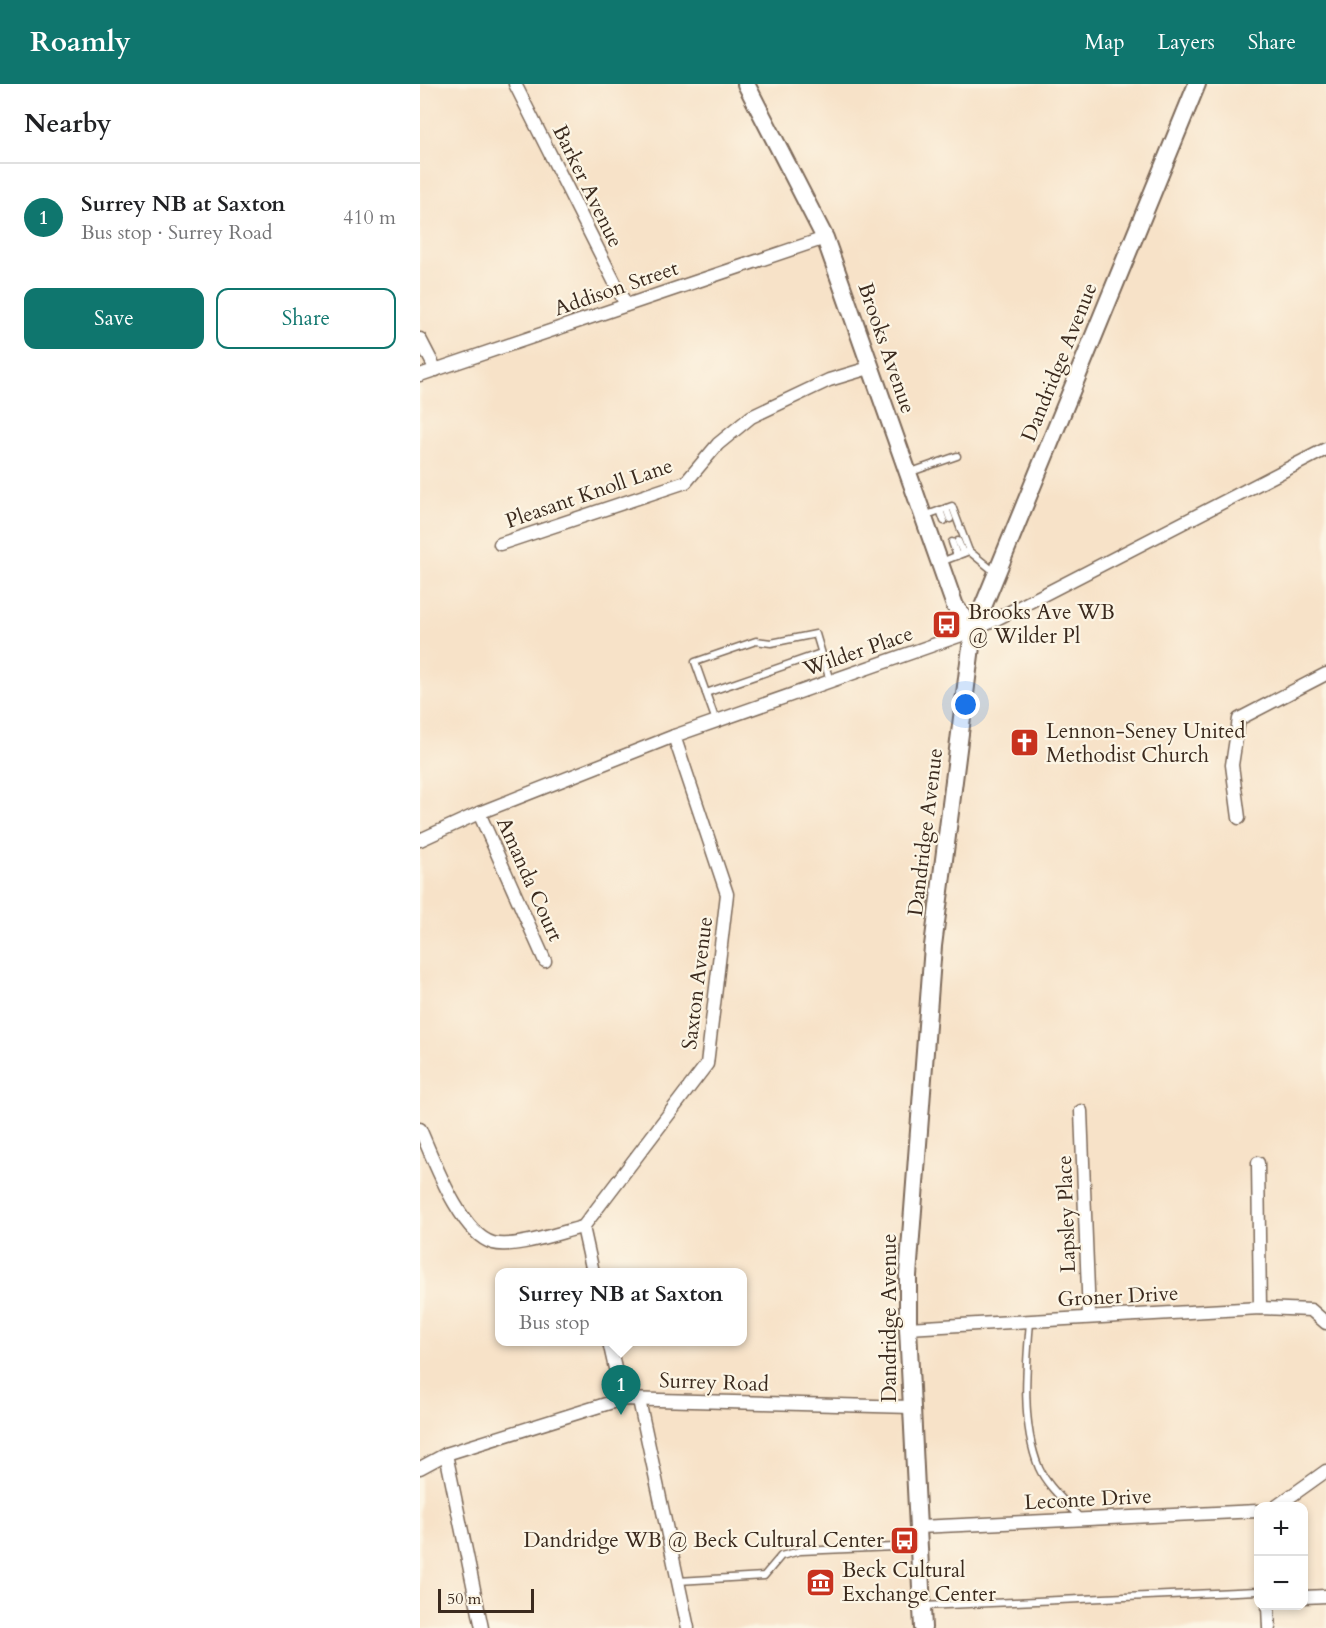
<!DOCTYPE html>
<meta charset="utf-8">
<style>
:root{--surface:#fff;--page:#f6f6f6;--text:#202124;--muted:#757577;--line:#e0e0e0;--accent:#0f766e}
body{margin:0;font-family:Cardo,serif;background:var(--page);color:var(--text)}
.controls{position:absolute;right:18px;bottom:18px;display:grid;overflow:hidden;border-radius:12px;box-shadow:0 3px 9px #0003}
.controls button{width:54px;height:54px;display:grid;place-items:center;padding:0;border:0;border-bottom:2px solid var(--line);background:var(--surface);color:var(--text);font:30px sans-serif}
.scale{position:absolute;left:18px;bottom:15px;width:96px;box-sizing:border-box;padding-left:6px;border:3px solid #3b2a1e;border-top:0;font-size:16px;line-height:21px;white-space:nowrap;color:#3b2a1e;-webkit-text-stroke:4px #fcf5e5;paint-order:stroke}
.you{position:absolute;left:546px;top:621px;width:21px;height:21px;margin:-15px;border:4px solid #fff;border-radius:50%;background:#1a73e8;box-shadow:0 0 0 9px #1a73e833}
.badge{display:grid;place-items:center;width:39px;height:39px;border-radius:50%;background:var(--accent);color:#fff;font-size:20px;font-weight:700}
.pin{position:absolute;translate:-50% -50px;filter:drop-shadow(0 2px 3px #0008)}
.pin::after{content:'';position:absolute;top:32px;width:21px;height:18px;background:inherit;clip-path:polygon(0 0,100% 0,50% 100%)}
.popup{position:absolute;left:75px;top:1184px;width:252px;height:78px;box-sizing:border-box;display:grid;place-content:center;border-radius:12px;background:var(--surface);filter:drop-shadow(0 2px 4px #0005);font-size:20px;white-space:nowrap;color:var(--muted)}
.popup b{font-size:22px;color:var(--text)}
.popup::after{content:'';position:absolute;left:50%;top:100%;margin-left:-12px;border:12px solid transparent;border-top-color:var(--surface)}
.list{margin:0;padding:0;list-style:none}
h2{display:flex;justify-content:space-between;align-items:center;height:78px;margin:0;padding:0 24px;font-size:26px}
h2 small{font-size:20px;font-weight:400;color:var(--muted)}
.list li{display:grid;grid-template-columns:39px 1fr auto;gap:18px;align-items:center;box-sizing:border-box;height:108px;padding:0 24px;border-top:2px solid var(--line)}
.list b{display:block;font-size:22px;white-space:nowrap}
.list p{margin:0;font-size:20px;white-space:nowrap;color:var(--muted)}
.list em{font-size:20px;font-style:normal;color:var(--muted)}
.actions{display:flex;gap:12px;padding:18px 24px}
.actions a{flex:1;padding:14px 0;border:2px solid var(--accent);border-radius:12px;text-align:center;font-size:21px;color:var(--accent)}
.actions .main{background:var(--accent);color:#fff}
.map{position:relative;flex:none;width:906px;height:1544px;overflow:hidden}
header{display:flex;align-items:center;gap:36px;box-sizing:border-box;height:84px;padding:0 30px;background:var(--accent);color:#fff}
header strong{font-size:28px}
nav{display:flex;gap:33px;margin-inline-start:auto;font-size:21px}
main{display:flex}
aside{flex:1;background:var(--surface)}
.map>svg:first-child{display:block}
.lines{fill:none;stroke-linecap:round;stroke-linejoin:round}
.lane-casing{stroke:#7d6a5a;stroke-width:9}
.street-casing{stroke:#7d6a5a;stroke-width:15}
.secondary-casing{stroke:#7d6a5a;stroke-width:20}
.lane{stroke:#fff;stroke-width:6}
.street{stroke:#fff;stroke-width:12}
.secondary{stroke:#fff;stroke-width:16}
.labels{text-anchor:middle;stroke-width:4.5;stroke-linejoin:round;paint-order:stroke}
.street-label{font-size:21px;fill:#3b2a1e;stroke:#fcf5e5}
.poi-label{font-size:21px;fill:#3b2a1e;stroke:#fcf5e5;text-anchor:start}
</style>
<header>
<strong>Roamly</strong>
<nav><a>Map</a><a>Layers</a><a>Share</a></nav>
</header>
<main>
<aside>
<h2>Nearby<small></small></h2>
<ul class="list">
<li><span class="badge">1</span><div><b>Surrey NB at Saxton</b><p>Bus stop · Surrey Road</p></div><em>410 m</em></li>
</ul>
<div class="actions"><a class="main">Save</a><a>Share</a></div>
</aside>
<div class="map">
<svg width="906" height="1544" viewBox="0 0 906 1544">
<rect width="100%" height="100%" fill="#fcf5e5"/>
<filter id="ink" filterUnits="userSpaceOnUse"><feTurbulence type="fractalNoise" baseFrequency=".0167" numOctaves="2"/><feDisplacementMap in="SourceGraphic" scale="12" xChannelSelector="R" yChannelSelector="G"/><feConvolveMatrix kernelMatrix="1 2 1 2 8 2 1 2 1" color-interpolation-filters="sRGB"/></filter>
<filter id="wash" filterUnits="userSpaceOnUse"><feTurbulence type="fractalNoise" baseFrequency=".008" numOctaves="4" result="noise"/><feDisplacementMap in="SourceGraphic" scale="24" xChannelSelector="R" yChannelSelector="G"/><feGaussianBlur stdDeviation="1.35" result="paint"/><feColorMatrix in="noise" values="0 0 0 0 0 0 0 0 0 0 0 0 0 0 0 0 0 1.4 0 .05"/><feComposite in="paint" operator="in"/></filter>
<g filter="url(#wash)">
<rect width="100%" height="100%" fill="#f7e2c8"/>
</g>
<g filter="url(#ink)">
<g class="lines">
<defs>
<g id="lane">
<path d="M491,388L537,372"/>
<path d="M526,424L530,435"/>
<path d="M520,426L524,437"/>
<path d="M504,432L532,422L549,467"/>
<path d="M538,457L543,469"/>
<path d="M532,458L537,472"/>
<path d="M521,478L549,467L576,489"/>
<path d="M286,609L401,569"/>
<path d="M296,637L275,578L336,557L351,559L396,550L410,597"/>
<path d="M610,1238C606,1284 601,1340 619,1384C627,1402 646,1418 660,1434"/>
<path d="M258,1497L344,1492L361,1472L380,1467L498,1462"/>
<path d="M503,1522L838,1507"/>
</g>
<g id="street">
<path d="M95,0L206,221"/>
<path d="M0,255L16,286"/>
<path d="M0,291L405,154"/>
<path d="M80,460L266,398L298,360L331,333L409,296L449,284"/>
<path d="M59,729L125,877"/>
<path d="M819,734L812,681L819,635L906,590"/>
<path d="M0,756L59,729L254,652L553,547L906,365"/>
<path d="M661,1027L669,1232"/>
<path d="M0,1045C13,1074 40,1150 73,1159C95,1165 140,1148 163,1143"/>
<path d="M838,1079L840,1224"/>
<path d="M173,1188L163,1143L287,980L307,810L254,652"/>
<path d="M488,1244L840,1224L891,1226L906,1239"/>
<path d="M189,1258L202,1315"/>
<path d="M219,1316L268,1544"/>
<path d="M26,1370L62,1544"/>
<path d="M0,1384L26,1370L202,1315L491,1323"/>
<path d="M857,1422L906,1387"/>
<path d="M499,1443L838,1427"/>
<path d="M884,1513L906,1512"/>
<path d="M848,1522L849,1544"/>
</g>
<g id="secondary">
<path d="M326,0L405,154L535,522L553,547"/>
<path d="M503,1544L488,1244V1192L513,862L553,547L777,0"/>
</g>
</defs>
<use href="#lane" class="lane-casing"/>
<use href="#street" class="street-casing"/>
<use href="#secondary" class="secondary-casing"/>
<use href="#lane" class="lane"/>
<use href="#street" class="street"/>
<use href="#secondary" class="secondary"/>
</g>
</g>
<defs>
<symbol id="bus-square" viewBox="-11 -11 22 22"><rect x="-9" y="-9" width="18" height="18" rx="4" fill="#c8321e" stroke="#fcf5e5"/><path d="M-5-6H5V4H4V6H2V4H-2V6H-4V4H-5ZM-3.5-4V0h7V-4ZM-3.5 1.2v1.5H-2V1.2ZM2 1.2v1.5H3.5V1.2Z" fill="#fff"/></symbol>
<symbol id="church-square" viewBox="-11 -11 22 22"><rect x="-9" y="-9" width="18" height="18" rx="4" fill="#c8321e" stroke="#fcf5e5"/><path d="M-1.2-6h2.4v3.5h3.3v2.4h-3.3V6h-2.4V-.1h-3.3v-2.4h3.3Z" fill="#fff"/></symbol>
<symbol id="museum-square" viewBox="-11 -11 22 22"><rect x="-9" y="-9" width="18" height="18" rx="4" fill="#c8321e" stroke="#fcf5e5"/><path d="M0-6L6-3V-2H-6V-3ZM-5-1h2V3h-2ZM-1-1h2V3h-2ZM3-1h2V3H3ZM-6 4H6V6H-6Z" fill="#fff"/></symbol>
</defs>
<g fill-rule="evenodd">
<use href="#bus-square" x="510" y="524" width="33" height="33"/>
<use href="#church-square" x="588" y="642" width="33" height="33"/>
<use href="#bus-square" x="468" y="1440" width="33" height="33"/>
<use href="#museum-square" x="384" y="1482" width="33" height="33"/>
</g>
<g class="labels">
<g class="street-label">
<text transform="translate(168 102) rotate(64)" y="7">Barker Avenue</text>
<text transform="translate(196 204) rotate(-19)" y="7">Addison Street</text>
<text transform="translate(467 264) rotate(71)" y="7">Brooks Avenue</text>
<text transform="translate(639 278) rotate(-68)" y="7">Dandridge Avenue</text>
<text transform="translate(169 409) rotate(-19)" y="7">Pleasant Knoll Lane</text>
<text transform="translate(438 567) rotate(-19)" y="7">Wilder Place</text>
<text transform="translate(505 748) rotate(-83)" y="7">Dandridge Avenue</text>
<text transform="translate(110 795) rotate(66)" y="7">Amanda Court</text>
<text transform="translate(277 899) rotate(-83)" y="7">Saxton Avenue</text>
<text transform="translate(646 1130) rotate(-92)" y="7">Lapsley Place</text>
<text transform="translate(698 1212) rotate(-3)" y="7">Groner Drive</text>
<text transform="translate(469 1234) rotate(-90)" y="7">Dandridge Avenue</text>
<text transform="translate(294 1298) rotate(2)" y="7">Surrey Road</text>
<text transform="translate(668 1415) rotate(-3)" y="7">Leconte Drive</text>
</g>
<g class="poi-label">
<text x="548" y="535">Brooks Ave WB<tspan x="548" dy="24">@ Wilder Pl</tspan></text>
<text x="626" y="654">Lennon-Seney United<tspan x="626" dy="24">Methodist Church</tspan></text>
<text x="464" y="1463" text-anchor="end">Dandridge WB @ Beck Cultural Center</text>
<text x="422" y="1493">Beck Cultural<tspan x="422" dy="24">Exchange Center</tspan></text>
</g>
</g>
</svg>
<div class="controls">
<button>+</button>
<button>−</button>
</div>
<div class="scale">50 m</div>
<div class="you"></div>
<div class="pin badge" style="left:201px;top:1331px">1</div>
<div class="popup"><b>Surrey NB at Saxton</b>Bus stop</div>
</div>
</main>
